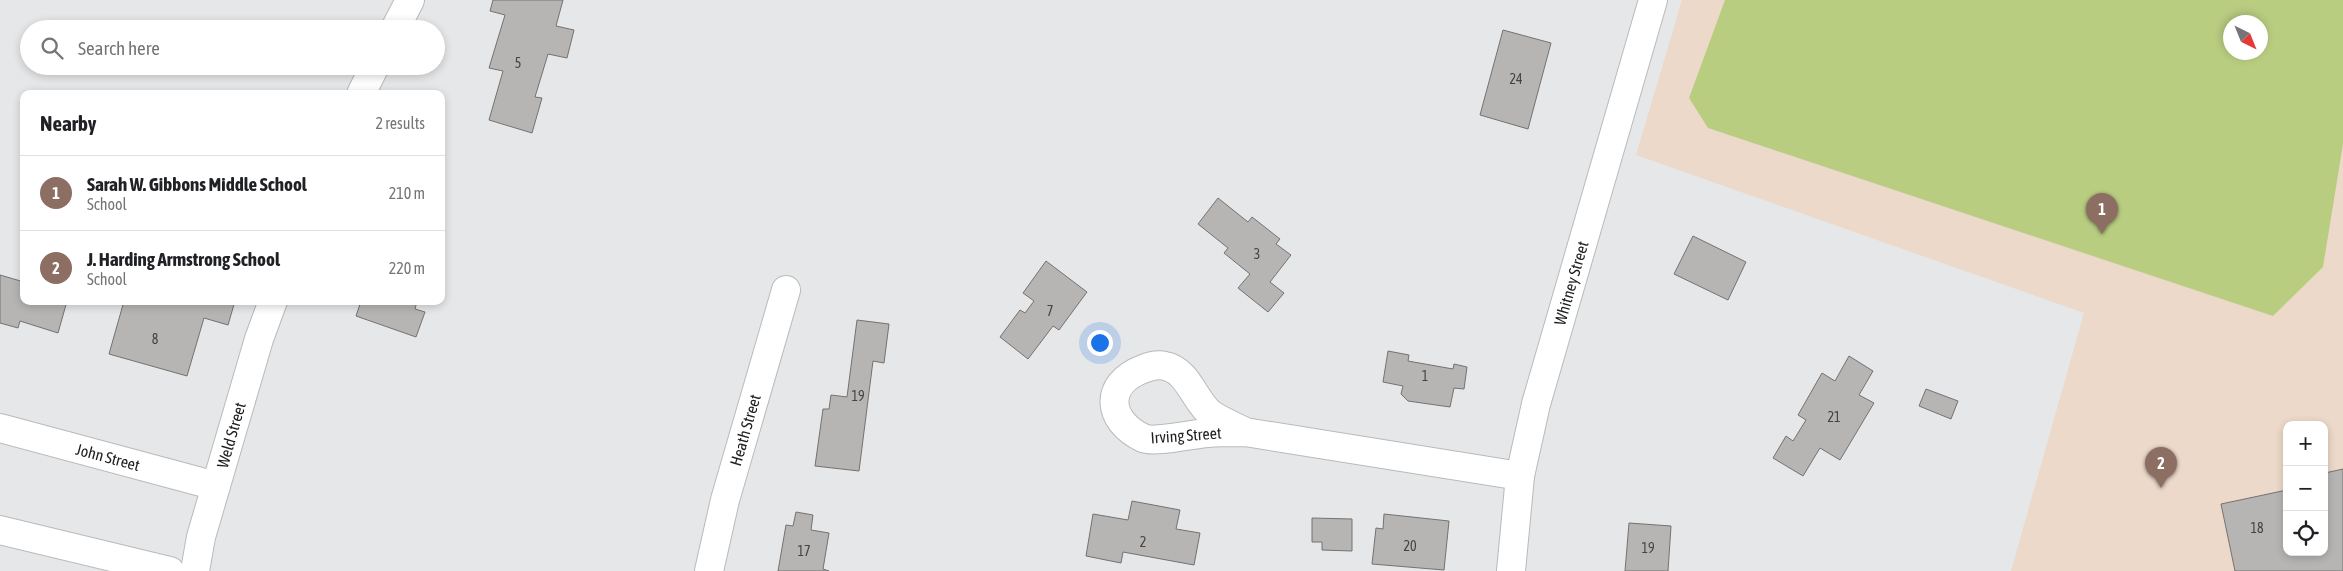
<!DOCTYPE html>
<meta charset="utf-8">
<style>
:root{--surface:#fff;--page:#f2f2f2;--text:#202124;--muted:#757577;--line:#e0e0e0;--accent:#b45309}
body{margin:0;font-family:"Asap Condensed",sans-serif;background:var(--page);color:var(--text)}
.controls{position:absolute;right:15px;bottom:15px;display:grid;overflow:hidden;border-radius:10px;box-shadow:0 2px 8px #0003}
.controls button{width:45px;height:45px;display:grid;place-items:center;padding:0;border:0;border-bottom:1px solid var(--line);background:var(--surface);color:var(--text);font:25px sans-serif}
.compass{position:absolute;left:2223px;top:15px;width:45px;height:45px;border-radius:50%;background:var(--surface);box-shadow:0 2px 8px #0003;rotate:137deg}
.you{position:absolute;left:1099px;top:342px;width:18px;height:18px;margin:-12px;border:4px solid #fff;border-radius:50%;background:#1a73e8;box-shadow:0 0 0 8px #1a73e833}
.badge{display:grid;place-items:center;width:32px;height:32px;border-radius:50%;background:var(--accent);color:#fff;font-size:16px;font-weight:700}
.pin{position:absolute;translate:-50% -41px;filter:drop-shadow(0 1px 2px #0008)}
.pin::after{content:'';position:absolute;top:26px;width:18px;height:15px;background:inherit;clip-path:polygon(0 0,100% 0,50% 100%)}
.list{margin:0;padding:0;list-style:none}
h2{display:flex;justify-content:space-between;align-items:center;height:65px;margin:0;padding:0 20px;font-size:21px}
h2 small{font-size:16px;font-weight:400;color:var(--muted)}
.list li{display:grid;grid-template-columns:32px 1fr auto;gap:15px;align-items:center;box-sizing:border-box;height:75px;padding:0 20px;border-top:1px solid var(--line)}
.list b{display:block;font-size:19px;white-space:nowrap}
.list p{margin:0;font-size:16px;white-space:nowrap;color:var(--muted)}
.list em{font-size:16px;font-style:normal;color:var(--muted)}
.icon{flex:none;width:28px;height:28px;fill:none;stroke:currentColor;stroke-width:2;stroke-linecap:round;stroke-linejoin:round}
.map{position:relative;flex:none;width:2343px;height:571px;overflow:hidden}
.search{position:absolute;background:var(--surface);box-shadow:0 2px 8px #0003;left:20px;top:20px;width:425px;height:55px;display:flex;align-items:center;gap:12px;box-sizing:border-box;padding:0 18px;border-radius:28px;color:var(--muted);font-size:19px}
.panel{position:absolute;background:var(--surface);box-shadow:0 2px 8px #0003;left:20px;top:90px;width:425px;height:215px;border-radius:10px}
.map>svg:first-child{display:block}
.education{fill:#ecd9c9;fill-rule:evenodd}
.green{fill:#b9cd81;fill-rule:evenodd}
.building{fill:#b7b5b4;stroke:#747271}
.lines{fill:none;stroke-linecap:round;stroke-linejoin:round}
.minor-casing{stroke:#b8babb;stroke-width:30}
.minor{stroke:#fff;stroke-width:28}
.labels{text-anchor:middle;stroke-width:4;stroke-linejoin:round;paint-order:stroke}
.number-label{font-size:14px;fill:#444}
.street-label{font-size:16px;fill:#1d1e1e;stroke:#fff}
</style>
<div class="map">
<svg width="2343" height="571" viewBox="0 0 2343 571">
<rect width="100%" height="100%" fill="#e5e7e8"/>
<path class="education" d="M1682,0H2343V571H2011L2084,313L1636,155ZM2230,22H2260V52H2230ZM2287,425H2324V552H2287Z"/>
<path class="green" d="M1725,0H2343V144L2323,267L2273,316L1708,128L1689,98ZM2230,22H2260V52H2230Z"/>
<g class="building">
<path d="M493,0H563L556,26L574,30L567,58L548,54L535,97L542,98L532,133L489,120L503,71L489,68L505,15L490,11Z"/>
<path d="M1503,30L1551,43L1528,129L1480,115Z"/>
<path d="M1218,198L1248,222L1252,217L1280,239L1276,244L1291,255L1270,282L1284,293L1268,312L1238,288L1250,274L1224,253L1228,248L1198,224Z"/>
<path d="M1693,236L1746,262L1728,300L1674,274Z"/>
<path d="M1046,261L1087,292L1059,330L1053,326L1028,359L1000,337L1020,310L1025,313L1034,301L1023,293Z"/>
<path d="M0,275L24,282V301H67L58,333L20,321L18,328L0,323Z"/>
<path d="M124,301H235L228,325L204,318L187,376L109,354Z"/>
<path d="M361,301H417L415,309L425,312L416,337L356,316Z"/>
<path d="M857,320L889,324L884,363L873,361L859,471L815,466L823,409H829L831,395L847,397Z"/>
<path d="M1388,351L1409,355L1408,361L1453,369L1454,364L1467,367L1464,389L1454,388L1450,407L1408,401L1401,394L1403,386L1383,382Z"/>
<path d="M1849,356L1873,371L1859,395L1874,403L1840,460L1820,448L1803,476L1773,458L1786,436L1793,441L1806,420L1798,415L1822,373L1835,381Z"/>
<path d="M1926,389L1958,401L1951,419L1919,406Z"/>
<path d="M2343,469V571H2235L2221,504L2287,490V552H2324V482H2327L2325,473Z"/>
<path d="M1132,501L1180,510L1176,529L1200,533L1194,565L1123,552L1121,563L1086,556L1093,514L1128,520Z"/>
<path d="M796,512L813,515L811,530L829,533L823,569L829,571H778L786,525L793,526Z"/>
<path d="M1384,514L1449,521L1444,570L1372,564L1376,528L1383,529Z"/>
<path d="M1312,518L1352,519V551L1322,550V542H1312Z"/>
<path d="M1629,523L1671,526L1668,571H1625Z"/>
</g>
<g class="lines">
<defs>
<g id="minor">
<path d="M395,29L410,0"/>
<path d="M361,94L375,66"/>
<path d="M0,428L216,486"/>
<path d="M1245,432C1232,432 1219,432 1207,433C1193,434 1154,443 1143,438C1107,421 1103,384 1143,369C1150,366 1157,364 1165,366C1188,370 1195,402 1211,414C1221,421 1234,426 1245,432L1520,476"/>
<path d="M0,530L170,571"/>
<path d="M195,571L201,537L259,339L273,301"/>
<path d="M709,571L725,500L786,290"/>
<path d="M1511,571L1520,476L1536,404L1653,0"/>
</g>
</defs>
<use href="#minor" class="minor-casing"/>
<use href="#minor" class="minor"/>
</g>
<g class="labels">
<g class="number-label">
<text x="518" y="68">5</text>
<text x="1516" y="84">24</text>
<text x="1257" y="259">3</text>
<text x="1050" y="316">7</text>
<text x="155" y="344">8</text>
<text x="1425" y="381">1</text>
<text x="858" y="401">19</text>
<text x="1834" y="422">21</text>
<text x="2257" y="533">18</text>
<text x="1143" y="547">2</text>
<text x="1410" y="551">20</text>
<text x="1648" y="553">19</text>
<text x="804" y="556">17</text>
</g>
<g class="street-label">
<text transform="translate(1571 283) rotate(-74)" y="6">Whitney Street</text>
<text transform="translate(745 430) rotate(-74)" y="6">Heath Street</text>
<text transform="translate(231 435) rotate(-74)" y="6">Weld Street</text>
<text transform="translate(1186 435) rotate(-4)" y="6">Irving Street</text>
<text transform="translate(108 457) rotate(15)" y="6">John Street</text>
</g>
</g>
</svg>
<div class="controls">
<button>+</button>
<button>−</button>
<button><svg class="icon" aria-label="locate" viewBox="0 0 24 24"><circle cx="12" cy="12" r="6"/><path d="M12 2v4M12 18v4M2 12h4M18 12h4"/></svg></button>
</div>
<svg class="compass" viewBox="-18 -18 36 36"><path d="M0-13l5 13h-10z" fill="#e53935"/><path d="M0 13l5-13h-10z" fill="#757577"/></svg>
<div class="you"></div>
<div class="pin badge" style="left:2102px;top:234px;background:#8d6e63">1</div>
<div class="pin badge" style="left:2161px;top:488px;background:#8d6e63">2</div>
<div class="search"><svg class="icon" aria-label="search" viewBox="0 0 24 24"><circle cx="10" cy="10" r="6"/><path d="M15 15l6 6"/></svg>Search here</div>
<section class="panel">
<h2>Nearby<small>2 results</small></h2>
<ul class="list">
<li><span class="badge" style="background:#8d6e63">1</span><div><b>Sarah W. Gibbons Middle School</b><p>School</p></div><em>210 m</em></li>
<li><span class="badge" style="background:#8d6e63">2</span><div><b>J. Harding Armstrong School</b><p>School</p></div><em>220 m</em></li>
</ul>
</section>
</div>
